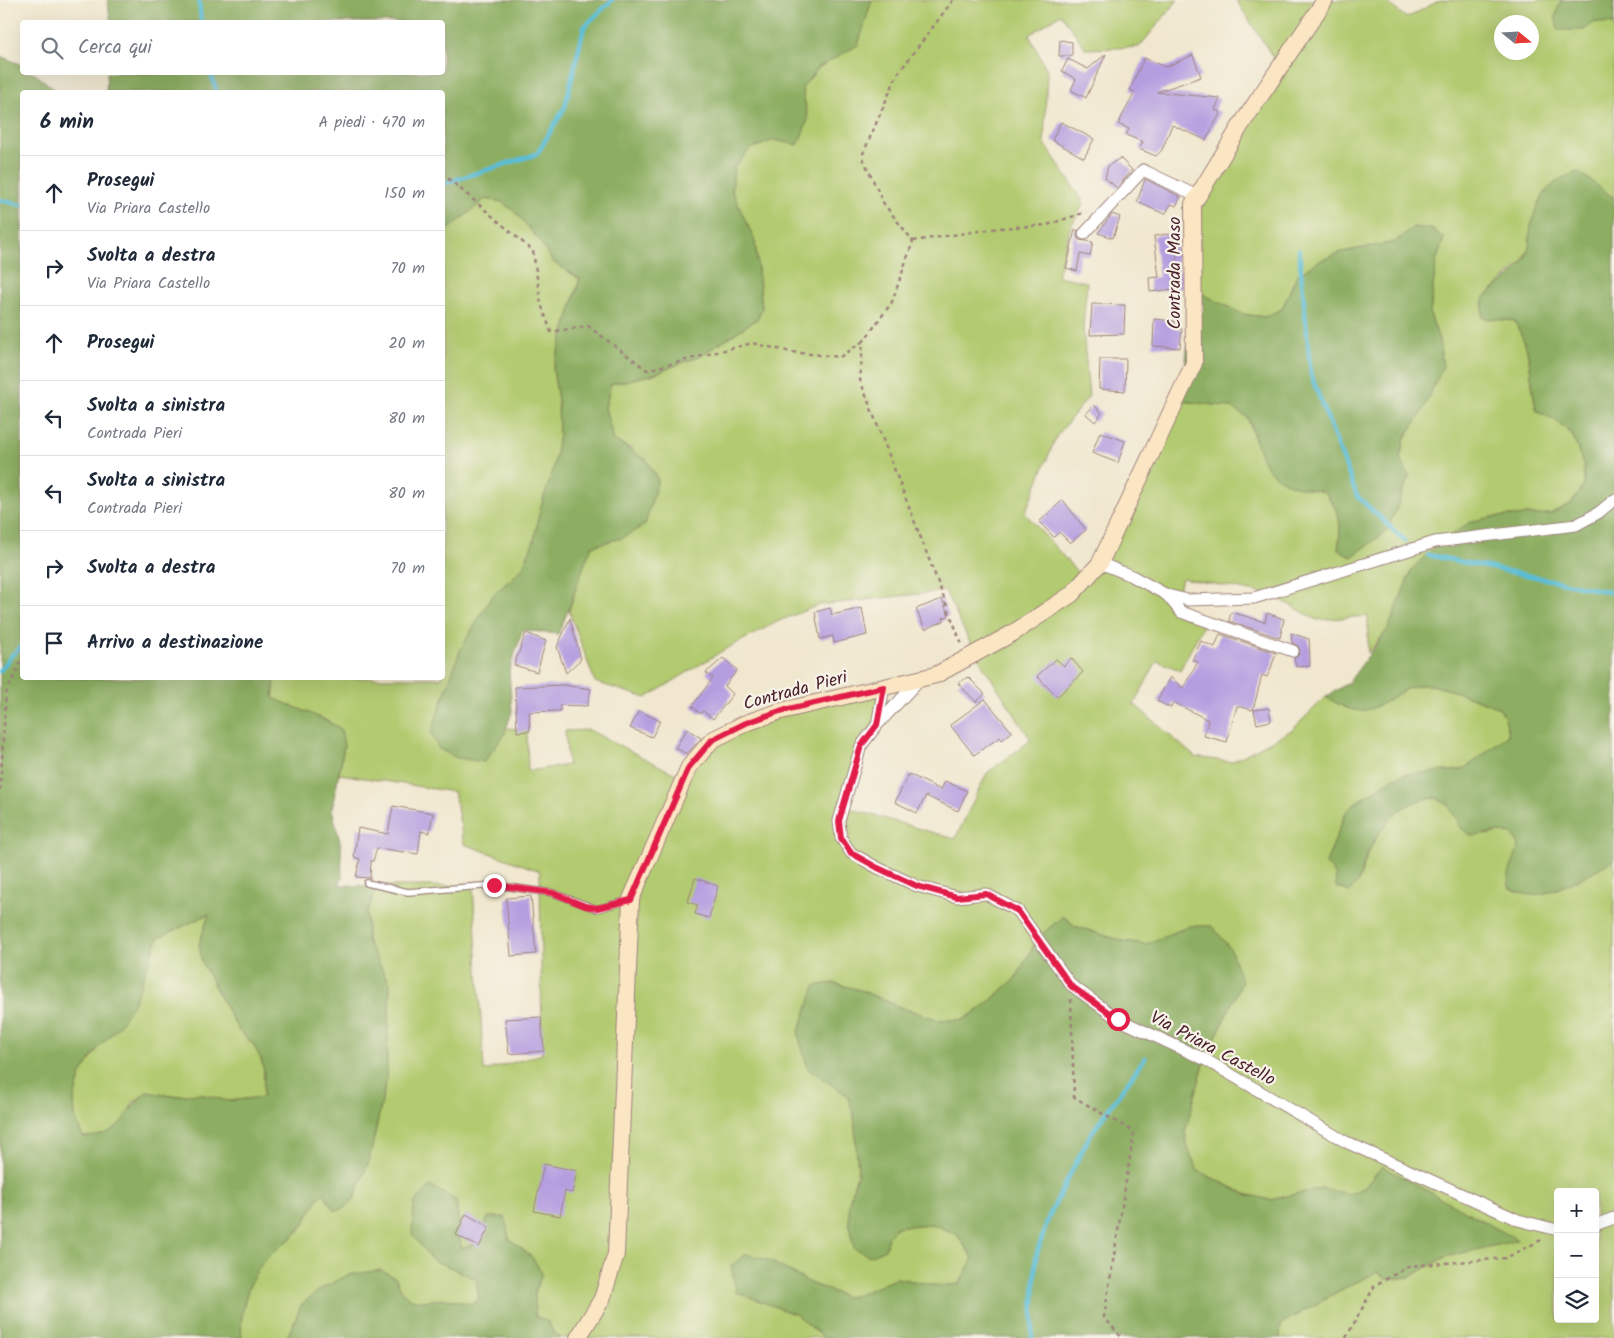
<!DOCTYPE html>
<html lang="it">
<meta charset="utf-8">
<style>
:root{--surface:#fff;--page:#f6f6f7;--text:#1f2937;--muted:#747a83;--line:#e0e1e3}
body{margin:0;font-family:Kalam,sans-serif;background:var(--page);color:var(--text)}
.controls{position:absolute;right:15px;bottom:15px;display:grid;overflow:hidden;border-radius:5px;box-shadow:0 5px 20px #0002}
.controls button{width:45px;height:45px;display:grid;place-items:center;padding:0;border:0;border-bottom:1px solid var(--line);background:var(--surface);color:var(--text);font:25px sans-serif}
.compass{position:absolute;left:1494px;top:15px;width:45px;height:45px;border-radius:50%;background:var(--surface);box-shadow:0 5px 20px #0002;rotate:108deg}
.stop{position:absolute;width:15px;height:15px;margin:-11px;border:4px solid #e11d48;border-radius:50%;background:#fff}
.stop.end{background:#e11d48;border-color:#fff;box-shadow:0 1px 5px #0008}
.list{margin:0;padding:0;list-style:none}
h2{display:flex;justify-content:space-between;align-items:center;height:65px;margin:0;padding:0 20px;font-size:21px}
h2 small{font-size:16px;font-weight:400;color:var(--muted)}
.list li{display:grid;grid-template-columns:32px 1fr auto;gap:15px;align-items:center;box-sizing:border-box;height:75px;padding:0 20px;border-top:1px solid var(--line)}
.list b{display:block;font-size:19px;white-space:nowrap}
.list p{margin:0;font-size:16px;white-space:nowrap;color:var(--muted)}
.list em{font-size:16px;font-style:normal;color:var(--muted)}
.icon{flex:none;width:28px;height:28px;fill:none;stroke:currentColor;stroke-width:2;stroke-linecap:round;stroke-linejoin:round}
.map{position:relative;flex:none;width:1614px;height:1338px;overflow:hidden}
.search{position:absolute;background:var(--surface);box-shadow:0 5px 20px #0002;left:20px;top:20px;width:425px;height:55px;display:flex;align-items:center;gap:12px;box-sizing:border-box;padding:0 18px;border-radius:5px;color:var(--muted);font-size:19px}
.panel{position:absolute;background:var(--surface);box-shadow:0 5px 20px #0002;left:20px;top:90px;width:425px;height:590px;border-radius:5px}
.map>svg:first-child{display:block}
.green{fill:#b2ca6f;stroke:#7e744d;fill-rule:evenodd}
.forest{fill:#8dae62;stroke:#6c6646;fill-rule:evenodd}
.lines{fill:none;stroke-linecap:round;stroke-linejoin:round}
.stream{stroke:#58bdd7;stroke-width:4.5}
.building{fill:#b59ee0}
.lane-casing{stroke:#9d837c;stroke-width:8}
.street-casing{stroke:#9d837c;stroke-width:13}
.secondary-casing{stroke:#9d837c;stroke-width:18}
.path{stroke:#9d837c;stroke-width:2.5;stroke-dasharray:4 4;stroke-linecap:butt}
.lane{stroke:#fff;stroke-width:5.5}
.street{stroke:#fff;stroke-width:11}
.secondary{stroke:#fbe6c4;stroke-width:16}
.route{stroke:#e11d48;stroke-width:6}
.labels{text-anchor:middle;stroke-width:4.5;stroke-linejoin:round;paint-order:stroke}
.street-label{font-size:18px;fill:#4a1f2b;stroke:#f7f3e8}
</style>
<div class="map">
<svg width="1614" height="1338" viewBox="0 0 1614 1338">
<rect width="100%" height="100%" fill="#f7f3e8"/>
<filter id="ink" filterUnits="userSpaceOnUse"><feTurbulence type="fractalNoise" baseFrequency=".02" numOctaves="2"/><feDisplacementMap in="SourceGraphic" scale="10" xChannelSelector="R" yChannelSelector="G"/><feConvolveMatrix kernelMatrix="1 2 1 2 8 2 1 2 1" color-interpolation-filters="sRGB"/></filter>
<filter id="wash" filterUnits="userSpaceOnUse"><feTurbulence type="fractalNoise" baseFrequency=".0096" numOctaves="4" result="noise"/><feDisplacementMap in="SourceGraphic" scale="20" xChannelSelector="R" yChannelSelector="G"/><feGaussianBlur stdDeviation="1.12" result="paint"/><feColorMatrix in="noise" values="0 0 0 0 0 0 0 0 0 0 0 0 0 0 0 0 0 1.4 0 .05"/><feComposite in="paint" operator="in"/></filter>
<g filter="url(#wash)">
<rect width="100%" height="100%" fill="#f0e7ce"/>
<g class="green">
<path d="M872,0H1178L1139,47L1086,49L1061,14L1029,35L1047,70L1044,142L1084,203L1071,226L1057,276L1087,282L1083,328L1089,396L1056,437L1025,513L1086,582L1182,401L1231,407L1247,417L1258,448L1304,488L1325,492C1341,514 1342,523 1338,549L1372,540L1387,531L1409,477L1400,458L1405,437L1420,416L1439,340L1430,314L1436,261L1444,238L1413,227L1395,242L1342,252L1319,261L1297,275L1282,309L1265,317L1242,314L1193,289L1195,206L1281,69L1236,0H1383L1407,18L1440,0H1561L1560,4L1584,30L1595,22L1614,24V198L1596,187L1533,219L1530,245L1524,261L1483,299V318L1515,321C1518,329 1523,337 1526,346C1532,367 1531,390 1537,411L1555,420L1572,434L1584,466V485L1572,503L1550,514L1493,517L1412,569L1388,629L1368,653V616L1317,620L1272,595L1182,578L1175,605L1203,626L1180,670L1157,661L1134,704L1195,757L1231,762L1292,730L1326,697C1333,700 1342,707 1350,709C1378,715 1394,688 1420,685C1437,682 1482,702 1500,708L1506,721L1508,735L1474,762L1461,770L1420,773L1378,788L1355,803L1346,812L1326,863L1335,874L1358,882C1365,864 1369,847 1379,831C1391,812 1425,786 1448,804C1454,809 1458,820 1461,828L1485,835L1499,832L1513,834L1519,845L1572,881L1614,860V1338H1280L1281,1324L1346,1287L1378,1272L1387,1279L1410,1277L1445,1257L1517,1240L1364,1188L1349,1194L1322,1188L1270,1200L1246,1194L1198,1171L1188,1149L1185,1131L1205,1060L1242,982L1190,926L1146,944L1122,941L1075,926L1063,916L1038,938L1016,978L983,1007L963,1020H939L900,1007L860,990L833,983L815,986L834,1085L847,1095L854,1114L858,1171L849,1203L885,1249L888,1236L897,1227L931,1224L957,1234L973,1259L959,1284L939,1286L897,1278L861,1294L846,1297L812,1284L768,1260V1304L797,1315L824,1338H561L553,1332L548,1322L535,1316V1292L542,1273L532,1257L509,1239L505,1217L479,1243L461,1249L456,1200L431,1259L476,1279L479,1298L474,1304C464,1303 452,1299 443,1299C418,1302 405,1305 396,1278L302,1304L287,1338H242C238,1313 249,1277 266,1258C276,1248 289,1241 299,1231C309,1219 313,1202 324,1192L344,1208L354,1200L369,1161L386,1082L390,984L367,941V913L377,886H473L484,1071L542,1054L540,871L464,844L454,792L339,774L344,746L329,721L298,710L273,698L275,678H442L443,234L485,199L502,202L517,214L538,239L553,262L580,278L553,369L558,400L559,434L553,471L540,509L534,541L522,569L492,596L442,702L431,733L504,735L506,728L527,729L528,771L568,765L565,731L589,730L687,780L704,751L735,727L871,691L892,702L838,805L955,839L987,773L1031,740L975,653L945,591L819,605L779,621L722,651L646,698L595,682L569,611L581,571L592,546L622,538L632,449L614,441L605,408L611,384L651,375L700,356L757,319L762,308L755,242L732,191L734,168L750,149L774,140L798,144L808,119L802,88L819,67L858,45ZM1502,22H1532V52H1502ZM1558,1192H1595V1319H1558Z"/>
<path d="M209,914L199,944L213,984L239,1031L253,1044L261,1059L264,1071L263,1097L228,1101L200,1094L171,1096L147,1092L133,1103L122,1124L100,1137H82L75,1118L74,1099L81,1074L98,1048L118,1027L158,938Z"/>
</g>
<g class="forest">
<path d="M107,0H872L858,45L819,67L802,88L808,119L798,145L774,140L750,149L734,168L732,191L755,241L762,308L757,319L700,356L651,375L611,384L605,408L614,440L647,460L658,480L645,525L622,538L592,546C579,575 572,605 558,634L523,630L509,671L512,712L504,735L484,762L457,758L439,749L431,733L461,648L492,596L522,569L534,541L540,509L553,471L559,434L558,400L553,369L580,279L553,262L538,239L517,214L502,202L485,199L443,234L442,92H106L107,73L442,72V22H111Z"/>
<path d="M1561,0H1614V24L1595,22L1584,30H1558L1555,17Z"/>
<path d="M0,56L22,65V72L34,73L58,92H22V678H275L273,698C296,708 320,716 341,729L344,746L332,809L341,846L342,878L339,885L377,886L367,913V941L390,984L386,1082L369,1161L361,1181L354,1200L344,1208L334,1211L324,1193C312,1203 309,1219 298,1231C289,1241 276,1248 266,1259C249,1277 238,1313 242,1338H0ZM209,914L199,944L202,963L239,1031L253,1044L261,1059L264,1071L263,1097L228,1101L200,1094L171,1096L147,1092C119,1114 126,1136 83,1137L75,1118L74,1099L81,1074L98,1048L118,1027L133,1005L158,938Z"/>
<path d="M1579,172L1614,198V860C1593,871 1553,896 1531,895C1522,894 1516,891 1509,887V874L1519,845L1513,834L1499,832L1472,836L1461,828L1448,804L1437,798L1423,799L1411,804L1399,810L1380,831L1367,854L1358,882L1349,892L1336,887L1335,874L1326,863L1346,812L1355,803L1390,780L1405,774L1461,770L1474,762L1508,735L1506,721L1500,708C1482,702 1437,682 1420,685C1396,688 1376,718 1350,709C1341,706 1333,701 1326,697L1349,682L1388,629L1412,569L1434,547L1472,521L1493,517L1550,514L1572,503L1584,485V466L1572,434L1555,420L1537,411C1531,390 1532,368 1526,346C1523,338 1518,329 1515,321L1483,318V299C1494,289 1519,271 1525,259C1532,246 1528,232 1533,218C1541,193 1554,177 1579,172Z"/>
<path d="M1413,227L1432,229L1444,238L1436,261L1430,314L1439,340L1443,366L1420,416L1405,437L1400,458L1409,476L1387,531L1352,557L1338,549C1342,523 1341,514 1325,492C1293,486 1270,484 1259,450C1255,438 1253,428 1247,417L1231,407L1182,401L1193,289L1242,314L1265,317L1282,309L1297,275L1319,261L1342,252L1395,242Z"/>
<path d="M1063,916L1075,926L1122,941L1146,944L1190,926H1212L1230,948L1242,982L1205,1060L1185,1131L1188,1149L1198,1171L1245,1194L1270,1200L1322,1188L1349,1194L1364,1188L1382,1166L1518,1240L1445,1257L1410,1277L1387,1279L1378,1272L1346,1287L1281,1324L1280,1338H824L797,1315L736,1292L731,1266L746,1254L768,1260L812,1284L846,1297L861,1294L897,1278L939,1286L960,1284L973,1258L957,1234L931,1224L897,1227L888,1236L885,1249L869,1256L854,1248L849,1226V1203L858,1171L854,1114L847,1095L808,1069L798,1034L815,986L833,983L860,990L900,1007L939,1020H963L983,1007L1016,978L1038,938Z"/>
<path d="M430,1186L456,1200L461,1248L479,1243L488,1217H505L509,1239L532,1257L542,1273L535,1292V1316L548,1322L553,1332L561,1338H287L302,1304L321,1289L348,1275L381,1270L396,1278C405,1305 419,1302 443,1299C452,1299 464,1303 474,1304L479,1298L476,1279L431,1259L412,1234L414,1203Z"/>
</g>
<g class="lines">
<g class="stream">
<path d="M199,0L201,22"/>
<path d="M210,72L217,92"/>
<path d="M442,184L537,154L565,107L584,27L612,0"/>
<path d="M0,200L22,205"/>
<path d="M1299,250L1311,375L1357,496L1405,541"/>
<path d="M1428,555L1614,593"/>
<path d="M0,671L11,656L22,646"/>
<path d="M1032,1338L1036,1256L1049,1216L1090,1135L1145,1058"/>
</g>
</g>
<g id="blocks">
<g class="building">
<path d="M1060,40L1072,42V56H1059Z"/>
<path d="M1106,54L1086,98L1071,90L1076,79L1062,71L1068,59L1088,69Z"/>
<path d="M1193,55L1201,77L1157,92L1220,98L1215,110L1221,112L1206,140L1172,125L1162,150L1156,156L1139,149L1143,142L1126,135L1129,129L1118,124L1135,92L1130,90L1144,58L1166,67Z"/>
<path d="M1061,122L1094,139L1084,158L1052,140Z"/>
<path d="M1120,158L1132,170L1117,188L1105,178L1108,166Z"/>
<path d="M1145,179L1181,197L1176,206L1171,204L1166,213H1162L1137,202Z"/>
<path d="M1112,214L1120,217L1113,238L1098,233Z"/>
<path d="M1075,230H1078L1077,236L1079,240L1093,242L1090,256L1080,254L1077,271L1066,268Z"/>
<path d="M1167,234L1175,237L1178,271H1181L1182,288L1150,292L1149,278L1159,277L1154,236Z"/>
<path d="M1092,304L1125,305L1124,334L1090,335Z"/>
<path d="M1154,319L1175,321L1174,328L1182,329L1180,348L1153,346Z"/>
<path d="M1100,359H1126L1125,391L1099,389Z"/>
<path d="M1094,405L1102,413L1095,422L1086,414Z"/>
<path d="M1100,432L1125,441L1118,463L1092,453Z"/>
<path d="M1063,500L1086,530L1070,543L1059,532L1054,537L1039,522Z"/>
<path d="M942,599L949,616L943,618L944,621L925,629L916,609Z"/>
<path d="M830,608L832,615L862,608L867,635L834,643L833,636L820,639L815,612Z"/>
<path d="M1231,612L1265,622L1267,613L1284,619L1280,638L1229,621Z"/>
<path d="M570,618L581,659L566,673L557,647Z"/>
<path d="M526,633L546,641L537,672L514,665Z"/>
<path d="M1291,633L1309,639L1310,666L1296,667L1294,658L1298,656L1300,650L1298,646L1292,643Z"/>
<path d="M1220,634L1276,653L1270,671L1267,677L1262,675L1253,710L1237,706L1227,742L1204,736L1208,720L1173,702L1171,708L1157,701L1170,677L1183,688L1198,662L1192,660L1201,641L1215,647Z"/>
<path d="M723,658L737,670L725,686L733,694L713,719L703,711L700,714L692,706L713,678L706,673Z"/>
<path d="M1071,658L1083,672L1057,697L1037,676L1056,659L1064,666Z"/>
<path d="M968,677L985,694L976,702L958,683Z"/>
<path d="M564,685L591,689L587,706L560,705V711L529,712L530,731L517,732L515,687Z"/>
<path d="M985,699L1012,732L1002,740L1000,737L974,755L950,725Z"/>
<path d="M1269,708L1271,721L1257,724L1254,710Z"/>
<path d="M639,711L660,721L652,737L630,728Z"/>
<path d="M687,729L701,738L687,754L675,748Z"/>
<path d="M909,774L941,790L945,781L967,791L958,811L926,796L917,813L895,802Z"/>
<path d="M393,806L433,813L429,833L421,831L418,854L377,848L373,861H371L370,878L356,877L360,859L354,857L358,828L388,834Z"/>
<path d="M695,878L718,886L709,918L695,914L698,905L688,902Z"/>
<path d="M531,896L536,954L511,956L506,898Z"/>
<path d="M541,1017L544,1051L509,1054L505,1019Z"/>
<path d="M544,1164L577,1171L572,1193L565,1191L560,1216L534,1211Z"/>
<path d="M466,1214L489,1227L479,1247L456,1235Z"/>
</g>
</g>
</g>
<g filter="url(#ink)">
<use href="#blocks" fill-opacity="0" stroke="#9d837c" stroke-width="1"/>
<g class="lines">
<defs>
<path id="lane" d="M367,883L408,892L494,885L553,893L597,909L629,900"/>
<g id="street">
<path d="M1084,234L1143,170L1197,196"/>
<path d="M1100,563L1132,576L1167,595L1181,612L1293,651"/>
<path d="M1167,595L1188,600L1254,598L1435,542L1576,525L1598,513L1614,500"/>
<path d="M920,679L877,725L861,746L839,821L841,838L851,853L878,868L917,886L957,897L986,894L1018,911L1071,985L1118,1019L1206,1060L1346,1142L1518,1220L1558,1230"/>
<path d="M877,725L884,687"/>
<path d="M1595,1225L1614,1218"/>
</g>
<path id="secondary" d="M578,1338L602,1299L616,1254L631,899L689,767L712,740L746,723L781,711L936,675L1013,633L1072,594L1100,563L1194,363L1193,204L1241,125L1325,0"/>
</defs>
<use href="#lane" class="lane-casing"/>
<use href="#street" class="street-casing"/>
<use href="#secondary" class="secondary-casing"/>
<g class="path">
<path d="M953,0L897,75L862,156L884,204L913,241L892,302L863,342L860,380L962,645"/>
<path d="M442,173L533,251L541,304L551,332L588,326L647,370L752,343L791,352L840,357L862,342"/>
<path d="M913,241L999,228L1047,225L1086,212"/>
<path d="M0,790L6,693L22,659"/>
<path d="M1071,999L1074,1097L1134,1132L1104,1317L1122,1338"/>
<path d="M1346,1338L1375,1285L1410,1266L1506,1258L1543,1239"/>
</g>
<use href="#lane" class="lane"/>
<use href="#street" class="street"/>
<use href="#secondary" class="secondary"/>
</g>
</g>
<g class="lines" filter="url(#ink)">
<path class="route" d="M494,885L553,893L585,906L597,908L631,900L689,767L712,740L746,723L780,711L884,687L877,725L861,746L839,821L841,838L851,853L878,868L917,886L957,897L986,894L1018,911L1071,986L1118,1019"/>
</g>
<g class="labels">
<g class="street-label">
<text transform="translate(1174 273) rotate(-90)" y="6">Contrada Maso</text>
<text transform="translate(795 690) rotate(-15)" y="6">Contrada Pieri</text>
<text transform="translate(1213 1048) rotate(28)" y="6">Via Priara Castello</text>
</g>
</g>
</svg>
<div class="controls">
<button>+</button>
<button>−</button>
<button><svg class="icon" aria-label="layers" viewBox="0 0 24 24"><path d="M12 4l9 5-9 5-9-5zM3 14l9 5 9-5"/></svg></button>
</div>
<svg class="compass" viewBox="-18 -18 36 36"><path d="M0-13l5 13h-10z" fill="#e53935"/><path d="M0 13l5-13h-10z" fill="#747a83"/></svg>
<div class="stop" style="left:1118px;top:1019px"></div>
<div class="stop end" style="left:494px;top:885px"></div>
<div class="search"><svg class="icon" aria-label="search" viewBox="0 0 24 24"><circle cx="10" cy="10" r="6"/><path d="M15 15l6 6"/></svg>Cerca qui</div>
<section class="panel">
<h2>6 min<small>A piedi · 470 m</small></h2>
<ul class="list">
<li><svg class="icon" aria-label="ahead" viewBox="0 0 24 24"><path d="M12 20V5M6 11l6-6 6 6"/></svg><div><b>Prosegui</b><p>Via Priara Castello</p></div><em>150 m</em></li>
<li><svg class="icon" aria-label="right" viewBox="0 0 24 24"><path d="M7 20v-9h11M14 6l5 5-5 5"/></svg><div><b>Svolta a destra</b><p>Via Priara Castello</p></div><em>70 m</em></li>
<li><svg class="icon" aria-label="ahead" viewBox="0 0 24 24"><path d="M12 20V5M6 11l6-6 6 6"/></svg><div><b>Prosegui</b></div><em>20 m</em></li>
<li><svg class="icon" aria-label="left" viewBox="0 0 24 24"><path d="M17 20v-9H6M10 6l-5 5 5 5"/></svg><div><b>Svolta a sinistra</b><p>Contrada Pieri</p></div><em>80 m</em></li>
<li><svg class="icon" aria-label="left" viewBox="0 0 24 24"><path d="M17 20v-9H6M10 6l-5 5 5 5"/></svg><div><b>Svolta a sinistra</b><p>Contrada Pieri</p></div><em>80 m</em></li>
<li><svg class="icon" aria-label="right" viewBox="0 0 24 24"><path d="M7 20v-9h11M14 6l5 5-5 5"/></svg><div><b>Svolta a destra</b></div><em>70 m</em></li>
<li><svg class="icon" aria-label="arrive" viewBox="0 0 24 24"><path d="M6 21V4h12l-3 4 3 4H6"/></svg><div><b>Arrivo a destinazione</b></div></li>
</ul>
</section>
</div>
